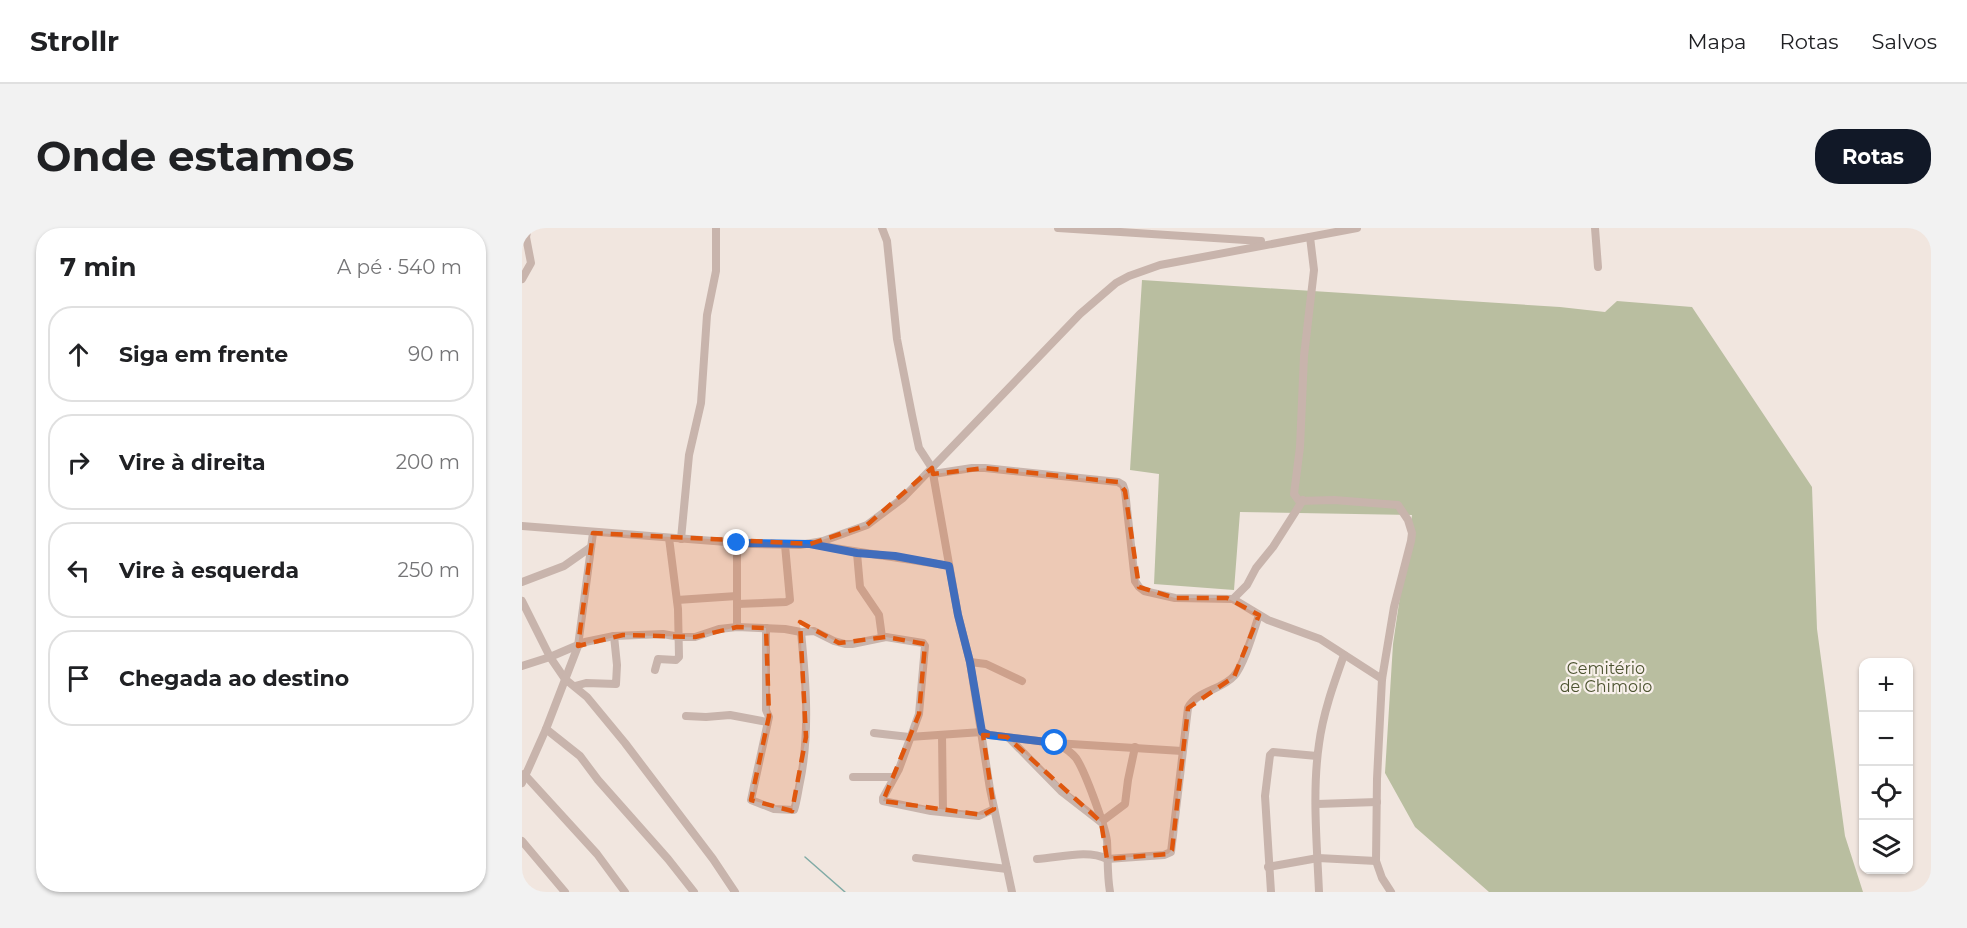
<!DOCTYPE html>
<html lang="pt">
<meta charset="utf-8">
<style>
:root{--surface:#fff;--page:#f2f2f2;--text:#202124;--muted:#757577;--line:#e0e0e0;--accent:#111827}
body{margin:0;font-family:Montserrat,sans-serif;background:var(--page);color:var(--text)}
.controls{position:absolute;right:18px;bottom:18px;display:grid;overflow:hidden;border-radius:12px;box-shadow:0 2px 4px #0004}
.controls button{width:54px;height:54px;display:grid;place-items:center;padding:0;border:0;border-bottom:2px solid var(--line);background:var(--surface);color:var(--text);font:30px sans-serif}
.stop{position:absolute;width:18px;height:18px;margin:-14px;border:4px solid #1a73e8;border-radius:50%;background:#fff}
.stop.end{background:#1a73e8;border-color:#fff;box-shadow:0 2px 6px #0008}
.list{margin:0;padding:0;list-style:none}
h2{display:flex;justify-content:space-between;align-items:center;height:78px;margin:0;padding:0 24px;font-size:26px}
h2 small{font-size:20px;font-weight:400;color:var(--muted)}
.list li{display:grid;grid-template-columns:39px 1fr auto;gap:18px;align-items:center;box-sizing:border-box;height:96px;margin:0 12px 12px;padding:0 12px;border:2px solid var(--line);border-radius:24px}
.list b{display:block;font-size:22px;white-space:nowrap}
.list em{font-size:20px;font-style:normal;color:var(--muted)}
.icon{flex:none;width:33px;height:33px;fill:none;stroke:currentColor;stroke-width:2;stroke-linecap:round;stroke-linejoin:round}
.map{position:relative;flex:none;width:1409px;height:664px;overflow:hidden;border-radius:24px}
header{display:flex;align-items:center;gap:36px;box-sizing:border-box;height:84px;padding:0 30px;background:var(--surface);border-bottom:2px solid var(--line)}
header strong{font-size:28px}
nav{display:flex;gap:33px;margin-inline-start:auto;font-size:21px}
.intro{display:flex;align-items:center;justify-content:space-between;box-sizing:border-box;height:144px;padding:0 36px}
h1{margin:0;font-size:42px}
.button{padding:15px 27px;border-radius:24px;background:var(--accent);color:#fff;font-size:21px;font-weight:700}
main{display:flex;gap:36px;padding:0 36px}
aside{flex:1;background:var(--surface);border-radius:24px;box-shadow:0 2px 4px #0004}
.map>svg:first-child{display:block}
.green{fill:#b9bea0}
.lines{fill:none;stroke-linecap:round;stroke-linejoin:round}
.stream{stroke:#81aba6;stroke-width:1.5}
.minor{stroke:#c8b4ac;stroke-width:8}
.route{stroke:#1a73e8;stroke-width:8}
.marked{fill:#df570e;fill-opacity:0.2;stroke:#df570e;stroke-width:4.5;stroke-dasharray:12 8;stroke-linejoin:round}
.labels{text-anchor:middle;stroke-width:4.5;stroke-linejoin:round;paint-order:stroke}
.park-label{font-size:16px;fill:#4c5330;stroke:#f8f0eb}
</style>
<header>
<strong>Strollr</strong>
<nav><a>Mapa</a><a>Rotas</a><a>Salvos</a></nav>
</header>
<div class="intro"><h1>Onde estamos</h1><a class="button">Rotas</a></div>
<main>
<aside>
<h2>7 min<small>A pé · 540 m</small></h2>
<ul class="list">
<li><svg class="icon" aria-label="ahead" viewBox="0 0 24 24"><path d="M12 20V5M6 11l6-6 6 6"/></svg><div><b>Siga em frente</b></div><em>90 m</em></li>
<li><svg class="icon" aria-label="right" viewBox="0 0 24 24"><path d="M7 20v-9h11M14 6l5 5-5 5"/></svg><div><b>Vire à direita</b></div><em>200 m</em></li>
<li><svg class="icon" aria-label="left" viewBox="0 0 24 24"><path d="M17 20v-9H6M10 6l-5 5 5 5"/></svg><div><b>Vire à esquerda</b></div><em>250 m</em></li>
<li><svg class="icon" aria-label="arrive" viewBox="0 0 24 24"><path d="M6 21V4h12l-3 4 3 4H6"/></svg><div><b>Chegada ao destino</b></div></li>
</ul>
</aside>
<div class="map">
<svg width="1409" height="664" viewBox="0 0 1409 664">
<rect width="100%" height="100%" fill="#f1e6df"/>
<path class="green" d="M620,52L1038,79L1083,84L1095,73L1170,79L1290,259L1295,401L1323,608L1341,664H967L893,599L863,545L871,416L890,287L718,284L712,362L632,356L637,246L608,242Z"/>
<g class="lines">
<path class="stream" d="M283,629L323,664"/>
<g class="minor">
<path d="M360,0L365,13L375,111L390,187L397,220L410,240L436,387L448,434L468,561L490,664"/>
<path d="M536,0L739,13"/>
<path d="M1073,0L1076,39"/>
<path d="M788,9L792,42L782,128L778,219L772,266L777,273L812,272L876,277L886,292L890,305L889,313L872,379L860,451L855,551L854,633L860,650L869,664"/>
<path d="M0,51L9,35L4,9L6,0"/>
<path d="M411,246L450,240H463L596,254L601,257L603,263L613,353L617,359L622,363L653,370L711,371L746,392L798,411L860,451"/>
<path d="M0,298L230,316L278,317L301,313L345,297L381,270L558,86L594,55L607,48L638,37L835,0"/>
<path d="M159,311L167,227L179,175L185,87L194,43V0"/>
<path d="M215,315V399"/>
<path d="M291,316C336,325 382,330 427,338"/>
<path d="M335,325L338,359L357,387L360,409"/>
<path d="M0,354L42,338L69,319"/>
<path d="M711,371L725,357L734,340L751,319L781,272"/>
<path d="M155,372L215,368"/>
<path d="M0,373L28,429L43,451L65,469L103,515L191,631L213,664"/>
<path d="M215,376L264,374L268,372L263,317"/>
<path d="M244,400V482L247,489L229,572L252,581L272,582C275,573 276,563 278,554C288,505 284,455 279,404"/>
<path d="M448,434L464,436L500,453"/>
<path d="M0,438L28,429L63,414L92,408L141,406L158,409H173L197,401L215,399L263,401L279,404L292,403L312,413L323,416H330L364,409L401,415L403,418L397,486L377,541L361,570V573L409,583L457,588L472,581"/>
<path d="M133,442L136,431L154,432L157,429L156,381L147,310"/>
<path d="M53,458L64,455L94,456L95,437L92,408"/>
<path d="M164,488L184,489L208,487L245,494"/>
<path d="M24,501L58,528L76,552L146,631L172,664"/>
<path d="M352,505L387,509L460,504L467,507L533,515L660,523"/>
<path d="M420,507L421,584"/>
<path d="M487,510L539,563L579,594"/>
<path d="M536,516C543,520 549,524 554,530C563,543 583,598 585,613C586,630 585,647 588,664"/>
<path d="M2,546L75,626L103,664"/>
<path d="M331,549H371"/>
<path d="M0,555L24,501L56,418L71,305"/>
<path d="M795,576L855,574"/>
<path d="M579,594L603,576L606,552L613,519"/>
<path d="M0,613L43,664"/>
<path d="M394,630L485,641"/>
<path d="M515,631C537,630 565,621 585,631L642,627L649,624L666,480C674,463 700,462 712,448C722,437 732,402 737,387"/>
<path d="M746,639L796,630L854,633"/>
<path d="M749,664L743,568L748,527L751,524L795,528"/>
<path d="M797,664C795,617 790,563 797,516C801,485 812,455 822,427"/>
</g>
</g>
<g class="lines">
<path class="route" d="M215,315L288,316L335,325L373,328L427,338L436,387L448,434L460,504L467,507L533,515"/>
</g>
<path class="marked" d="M410,240L411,246L463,240L596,254L603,263L617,359L653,370H705L737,387L712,449L666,480L650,622L646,626L585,631L579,594L485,509L461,507L472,581L461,587L361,573L397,486L403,416L364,409L317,415L278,394L284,509L270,583L229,572L247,488L244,400L215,399L173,409L101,407L56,418L71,305L288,316L345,297Z"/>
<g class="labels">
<g class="park-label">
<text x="1084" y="446">Cemitério<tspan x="1084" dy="18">de Chimoio</tspan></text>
</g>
</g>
</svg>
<div class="controls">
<button>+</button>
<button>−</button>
<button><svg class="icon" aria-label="locate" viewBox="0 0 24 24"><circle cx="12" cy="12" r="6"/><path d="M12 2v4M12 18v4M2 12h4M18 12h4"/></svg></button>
<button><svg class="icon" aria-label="layers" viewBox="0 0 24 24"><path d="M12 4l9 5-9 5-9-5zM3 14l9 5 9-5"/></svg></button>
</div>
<div class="stop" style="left:533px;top:515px"></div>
<div class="stop end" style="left:215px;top:315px"></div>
</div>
</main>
